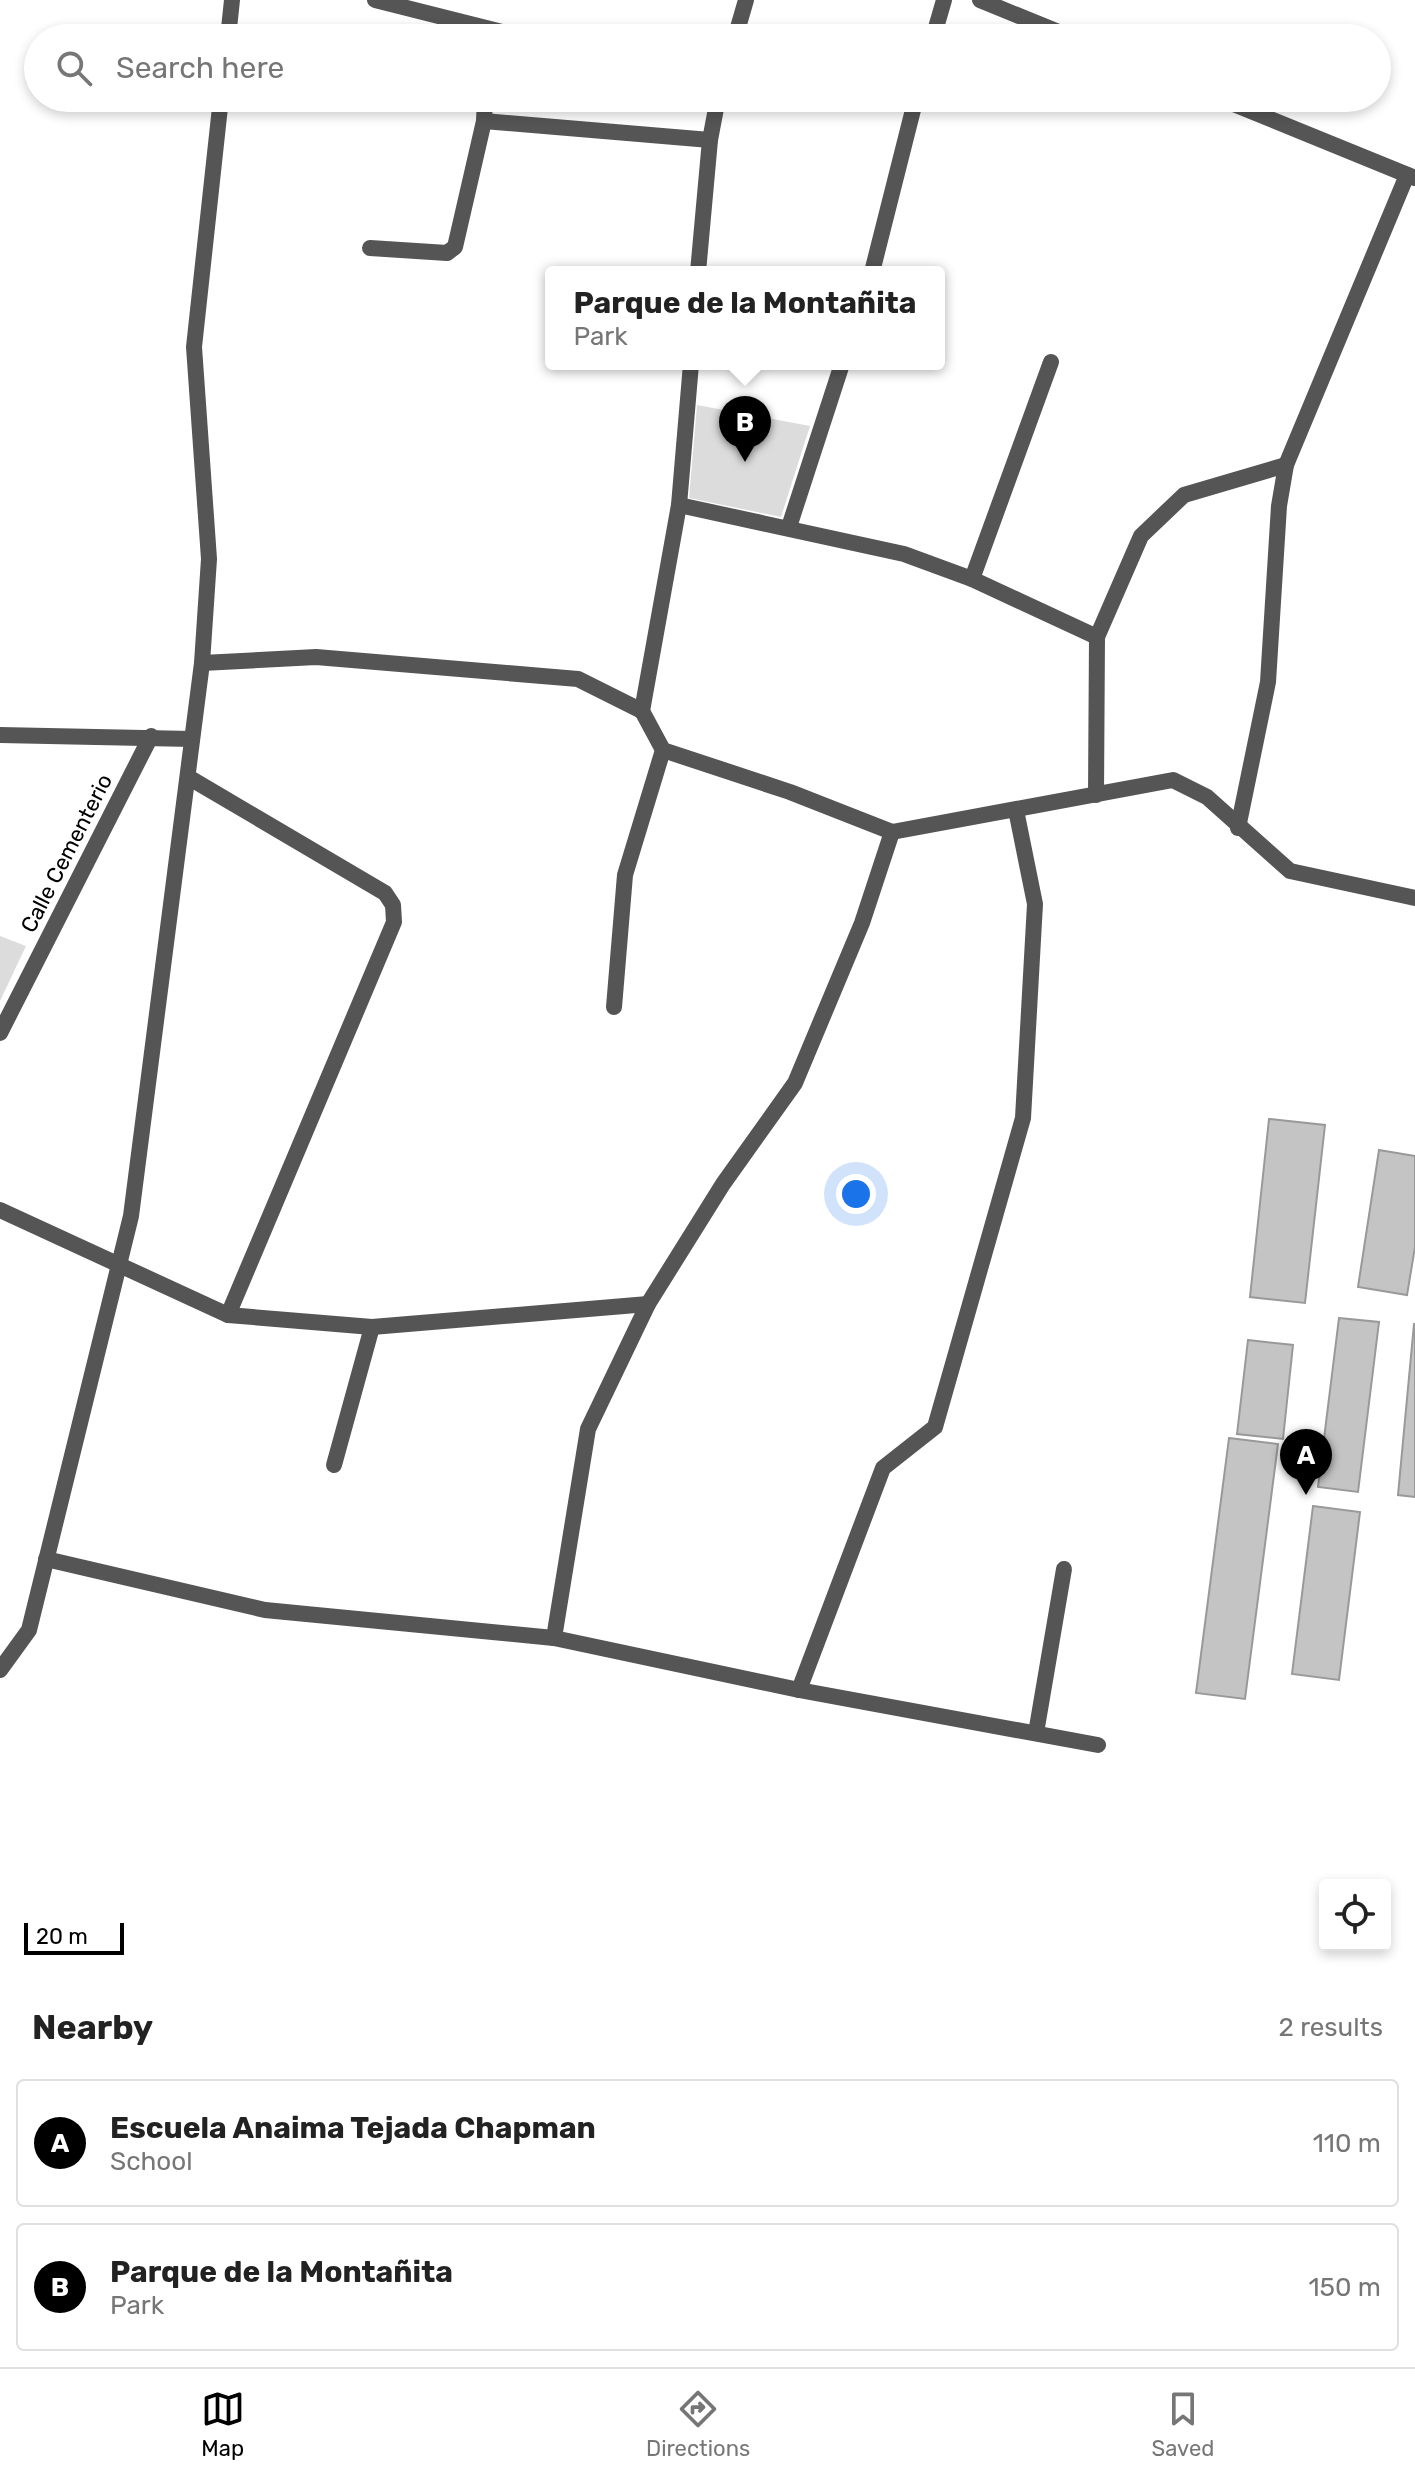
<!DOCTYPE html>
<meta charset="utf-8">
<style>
:root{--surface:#fff;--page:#f6f6f6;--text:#222;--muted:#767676;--line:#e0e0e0;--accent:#000}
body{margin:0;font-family:Rubik,sans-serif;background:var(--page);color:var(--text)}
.controls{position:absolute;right:24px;bottom:24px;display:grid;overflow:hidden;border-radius:8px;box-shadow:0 4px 12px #0003}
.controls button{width:72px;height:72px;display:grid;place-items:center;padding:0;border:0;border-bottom:2px solid var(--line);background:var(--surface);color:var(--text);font:40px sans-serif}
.scale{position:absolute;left:24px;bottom:20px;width:100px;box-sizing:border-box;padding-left:8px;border:4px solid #000;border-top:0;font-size:22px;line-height:28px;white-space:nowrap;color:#000;-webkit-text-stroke:6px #fff;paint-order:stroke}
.you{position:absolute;left:856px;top:1194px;width:28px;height:28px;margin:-20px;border:6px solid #fff;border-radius:50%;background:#1a73e8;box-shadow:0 0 0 12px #1a73e833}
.badge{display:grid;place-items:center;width:52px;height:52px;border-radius:50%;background:var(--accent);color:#fff;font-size:26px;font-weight:700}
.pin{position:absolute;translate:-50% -66px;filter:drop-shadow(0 2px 4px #0008)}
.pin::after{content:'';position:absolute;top:42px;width:28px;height:24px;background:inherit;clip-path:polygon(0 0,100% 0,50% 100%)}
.popup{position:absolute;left:545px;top:266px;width:400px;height:104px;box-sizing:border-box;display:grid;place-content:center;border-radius:8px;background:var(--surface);filter:drop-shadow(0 2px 6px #0005);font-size:26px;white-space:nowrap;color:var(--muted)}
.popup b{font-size:30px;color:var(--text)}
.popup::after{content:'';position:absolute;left:50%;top:100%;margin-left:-16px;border:16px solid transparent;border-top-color:var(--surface)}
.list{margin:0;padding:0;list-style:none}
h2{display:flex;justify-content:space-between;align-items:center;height:104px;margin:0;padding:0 32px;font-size:34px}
h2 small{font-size:26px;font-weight:400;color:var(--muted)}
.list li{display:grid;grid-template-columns:52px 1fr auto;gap:24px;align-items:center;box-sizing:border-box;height:128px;margin:0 16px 16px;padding:0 16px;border:2px solid var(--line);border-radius:8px}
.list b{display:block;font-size:30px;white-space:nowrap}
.list p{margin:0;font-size:26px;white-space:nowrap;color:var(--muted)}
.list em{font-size:26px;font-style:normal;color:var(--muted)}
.icon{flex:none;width:44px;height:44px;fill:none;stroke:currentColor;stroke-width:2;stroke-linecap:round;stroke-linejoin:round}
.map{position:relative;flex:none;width:1415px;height:1975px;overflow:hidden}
.search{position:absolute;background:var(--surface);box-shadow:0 4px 12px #0003;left:24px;right:24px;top:24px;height:88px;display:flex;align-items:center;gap:20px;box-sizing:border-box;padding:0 28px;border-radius:44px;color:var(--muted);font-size:30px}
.sheet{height:392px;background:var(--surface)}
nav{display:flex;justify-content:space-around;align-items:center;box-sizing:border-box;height:112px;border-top:2px solid var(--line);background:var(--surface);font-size:22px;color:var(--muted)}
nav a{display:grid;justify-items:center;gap:4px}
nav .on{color:var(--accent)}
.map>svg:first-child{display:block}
.green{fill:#dcdcdc}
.building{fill:#c4c4c4;stroke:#999;stroke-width:2}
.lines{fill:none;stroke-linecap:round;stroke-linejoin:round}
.minor{stroke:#555;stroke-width:16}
.labels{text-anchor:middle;stroke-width:6;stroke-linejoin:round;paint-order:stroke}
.street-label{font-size:22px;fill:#000;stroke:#fff}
</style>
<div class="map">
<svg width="1415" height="1975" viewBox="0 0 1415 1975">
<rect width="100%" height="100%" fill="#fff"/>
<g class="green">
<path d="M697,405L810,426L781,517L689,498Z"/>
<path d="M0,936L26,946L0,1001Z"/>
</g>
<g class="building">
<path d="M1269,1119L1325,1125L1305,1303L1250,1297Z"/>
<path d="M1379,1150L1415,1156V1247L1407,1295L1358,1287Z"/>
<path d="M1339,1318L1379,1322L1358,1492L1318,1487Z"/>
<path d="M1414,1324H1415V1497L1398,1495Z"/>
<path d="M1248,1340L1293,1345L1283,1439L1237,1434Z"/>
<path d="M1229,1438L1278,1444L1245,1699L1196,1693Z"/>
<path d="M1313,1506L1360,1512L1339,1680L1292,1674Z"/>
</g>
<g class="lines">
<g class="minor">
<path d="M375,0L526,38"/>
<path d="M980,0L1073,38"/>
<path d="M228,38L232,0"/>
<path d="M735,38L746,0"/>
<path d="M933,38L944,0"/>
<path d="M1219,98L1415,178"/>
<path d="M484,121L710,140"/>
<path d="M370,248L447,253L455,247L484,121L485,98"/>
<path d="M698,272L710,140L718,98"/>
<path d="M872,272L916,98"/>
<path d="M679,505L904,554L972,579L1097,637"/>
<path d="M789,527L842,364"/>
<path d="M972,579L1051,362"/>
<path d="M202,663L316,657L578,679L642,711L679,505L691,364"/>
<path d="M642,711L663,750L790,792L892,832L1173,780L1207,797L1290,871L1415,898"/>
<path d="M0,735L192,739"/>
<path d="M188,777L385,893L393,905L394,922L228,1315"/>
<path d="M1096,795L1097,637L1141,536L1184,495L1286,465"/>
<path d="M1238,828L1268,682L1279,506L1286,465L1407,175"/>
<path d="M614,1007L625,875L663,750"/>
<path d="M0,1033L151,736"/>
<path d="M0,1210L228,1315L372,1327L648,1304"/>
<path d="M334,1465L372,1327"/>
<path d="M46,1559L265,1610L554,1638L799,1690L1098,1745"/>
<path d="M554,1638L588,1429L648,1304L723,1184L795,1083L862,923L892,832"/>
<path d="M0,1670L29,1630L131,1216L202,663L209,559L194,347L221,98"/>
<path d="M799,1690L883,1468L935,1427L1023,1118L1035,904L1016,810"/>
<path d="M1036,1733L1064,1569"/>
</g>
</g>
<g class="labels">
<g class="street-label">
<text transform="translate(66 853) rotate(-63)" y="8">Calle Cementerio</text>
</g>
</g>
</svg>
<div class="controls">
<button><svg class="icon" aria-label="locate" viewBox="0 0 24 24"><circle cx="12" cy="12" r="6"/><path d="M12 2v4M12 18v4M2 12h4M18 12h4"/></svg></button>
</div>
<div class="scale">20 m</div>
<div class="you"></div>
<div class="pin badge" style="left:1306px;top:1495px">A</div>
<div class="pin badge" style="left:745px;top:462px">B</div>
<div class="popup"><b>Parque de la Montañita</b>Park</div>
<div class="search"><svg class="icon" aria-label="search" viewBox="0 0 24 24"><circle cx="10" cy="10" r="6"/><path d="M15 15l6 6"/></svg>Search here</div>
</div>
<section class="sheet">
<h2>Nearby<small>2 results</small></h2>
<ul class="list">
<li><span class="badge">A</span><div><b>Escuela Anaima Tejada Chapman</b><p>School</p></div><em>110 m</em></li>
<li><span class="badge">B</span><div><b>Parque de la Montañita</b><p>Park</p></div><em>150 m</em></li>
</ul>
</section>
<nav>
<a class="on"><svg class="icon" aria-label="map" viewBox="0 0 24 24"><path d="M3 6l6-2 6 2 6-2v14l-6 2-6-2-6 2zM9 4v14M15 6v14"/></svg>Map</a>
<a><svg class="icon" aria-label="directions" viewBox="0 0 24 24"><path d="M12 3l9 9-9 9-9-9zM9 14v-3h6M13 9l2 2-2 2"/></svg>Directions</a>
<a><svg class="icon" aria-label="saved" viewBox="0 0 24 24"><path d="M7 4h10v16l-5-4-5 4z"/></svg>Saved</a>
</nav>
